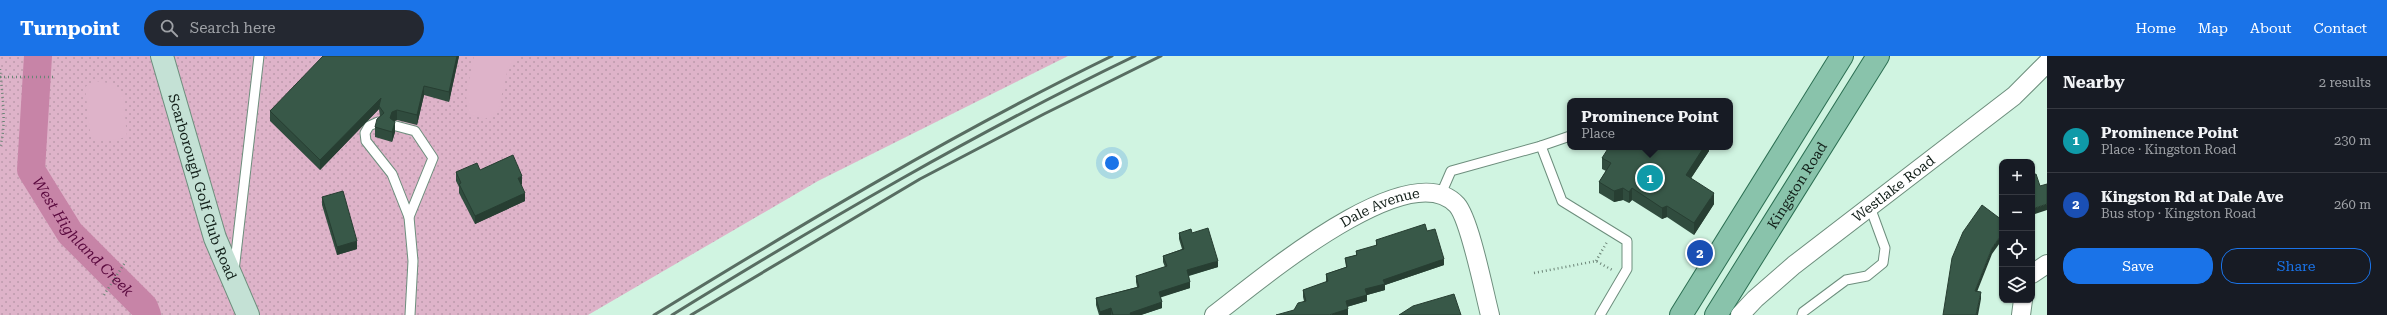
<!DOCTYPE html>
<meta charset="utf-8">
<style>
:root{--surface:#171b24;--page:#242831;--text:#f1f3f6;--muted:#9ea1a6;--line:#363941;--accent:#1a73e8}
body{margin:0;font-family:"Roboto Serif",serif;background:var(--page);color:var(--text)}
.controls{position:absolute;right:12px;bottom:12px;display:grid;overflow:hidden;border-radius:8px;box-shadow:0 1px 3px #0004}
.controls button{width:36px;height:36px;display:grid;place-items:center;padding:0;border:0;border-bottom:1px solid var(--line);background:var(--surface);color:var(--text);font:20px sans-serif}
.you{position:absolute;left:1112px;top:107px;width:14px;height:14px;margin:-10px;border:3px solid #fff;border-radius:50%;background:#1a73e8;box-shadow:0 0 0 6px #1a73e833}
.badge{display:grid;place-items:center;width:26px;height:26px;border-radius:50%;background:var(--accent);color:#fff;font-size:13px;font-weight:700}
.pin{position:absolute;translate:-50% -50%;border:2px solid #fff;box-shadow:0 1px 4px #0006}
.popup{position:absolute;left:1567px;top:42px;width:166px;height:52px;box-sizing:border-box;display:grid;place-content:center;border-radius:8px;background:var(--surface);filter:drop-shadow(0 1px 3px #0005);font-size:13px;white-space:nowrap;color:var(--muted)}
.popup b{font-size:15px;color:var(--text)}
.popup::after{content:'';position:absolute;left:50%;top:100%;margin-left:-8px;border:8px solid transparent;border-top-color:var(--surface)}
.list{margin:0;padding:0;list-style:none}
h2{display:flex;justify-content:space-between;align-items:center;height:52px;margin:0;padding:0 16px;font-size:17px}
h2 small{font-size:13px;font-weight:400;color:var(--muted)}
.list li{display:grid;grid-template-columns:26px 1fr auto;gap:12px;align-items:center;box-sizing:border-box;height:64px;padding:0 16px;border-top:1px solid var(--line)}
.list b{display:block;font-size:15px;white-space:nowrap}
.list p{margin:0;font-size:13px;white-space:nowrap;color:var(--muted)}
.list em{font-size:13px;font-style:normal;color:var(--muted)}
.actions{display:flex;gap:8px;padding:12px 16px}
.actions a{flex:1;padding:9px 0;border:1px solid var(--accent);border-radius:16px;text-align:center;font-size:14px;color:var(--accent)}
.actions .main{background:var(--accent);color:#fff}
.icon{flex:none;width:22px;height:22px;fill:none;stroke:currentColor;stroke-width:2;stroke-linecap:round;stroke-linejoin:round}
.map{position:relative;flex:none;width:2047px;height:259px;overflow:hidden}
header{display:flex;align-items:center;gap:24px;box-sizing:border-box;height:56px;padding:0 20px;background:var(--accent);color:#fff}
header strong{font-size:19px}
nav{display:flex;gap:22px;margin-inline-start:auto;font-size:14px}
.search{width:280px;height:36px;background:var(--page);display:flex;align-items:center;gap:10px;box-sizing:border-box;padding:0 14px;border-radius:22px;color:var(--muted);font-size:15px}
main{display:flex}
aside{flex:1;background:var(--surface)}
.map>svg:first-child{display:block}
.green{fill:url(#green-dots)}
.pitch{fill:#deb3c9}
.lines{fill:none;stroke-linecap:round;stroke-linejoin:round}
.river{stroke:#c784a7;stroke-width:28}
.lane-casing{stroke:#6d8e7d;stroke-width:11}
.street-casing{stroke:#6d8e7d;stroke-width:20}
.secondary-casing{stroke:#6d8e7d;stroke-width:24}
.primary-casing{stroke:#2c6f53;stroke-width:24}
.path{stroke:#6c8477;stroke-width:2.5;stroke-dasharray:1 3;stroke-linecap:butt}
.lane{stroke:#fff;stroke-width:9}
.street{stroke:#fff;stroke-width:18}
.secondary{stroke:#c4e1d5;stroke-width:22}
.primary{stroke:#89c3ab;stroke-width:22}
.rail{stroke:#586d62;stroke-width:3}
.wall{fill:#304c3e}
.shaded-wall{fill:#273e32}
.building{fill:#385848;stroke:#273e32}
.labels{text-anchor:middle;stroke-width:4;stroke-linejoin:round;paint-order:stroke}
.street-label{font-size:14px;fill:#111e18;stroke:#fff}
.water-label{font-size:15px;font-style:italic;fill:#5a093e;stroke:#fff}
</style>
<header>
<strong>Turnpoint</strong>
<div class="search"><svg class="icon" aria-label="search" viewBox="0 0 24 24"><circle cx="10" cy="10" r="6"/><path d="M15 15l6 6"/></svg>Search here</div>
<nav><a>Home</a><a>Map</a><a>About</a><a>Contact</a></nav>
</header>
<main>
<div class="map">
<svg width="2047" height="259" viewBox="0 0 2047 259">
<defs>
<pattern id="green-dots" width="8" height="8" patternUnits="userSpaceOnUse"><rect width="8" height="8" fill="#deb3c9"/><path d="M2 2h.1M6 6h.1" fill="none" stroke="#bd9aac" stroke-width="1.8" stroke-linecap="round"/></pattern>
</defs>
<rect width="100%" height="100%" fill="#d0f4e1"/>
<path class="green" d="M0,0H1068L818,125L588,259H0Z"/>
<g class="pitch">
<path d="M474,0H517L508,12L498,55L485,63L468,58L466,39Z"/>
<path d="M96,25L114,28L123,39L127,81L107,85L96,84L90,75L85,31Z"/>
</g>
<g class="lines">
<path class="river" id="s1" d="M38,0L31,114L70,177L144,251L147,259"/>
<defs>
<g id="lane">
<path d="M378,66L369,70L365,77L366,85L392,118L409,161"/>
<path d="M396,70L415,75L433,102L409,161L413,205L410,259"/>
<path d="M1541,90L1570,80"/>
<path d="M1441,138L1451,115L1541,90L1562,145L1627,185V213L1600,259"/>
<path d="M234,215L259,0"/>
<path d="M1802,259L1803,256L1846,224L1867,220L1883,207L1885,192L1870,151"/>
</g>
<g id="street">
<path d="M2032,218L2047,208"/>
<path id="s2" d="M1214,259C1255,228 1409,96 1457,149C1470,164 1484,236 1490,259"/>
<path id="s3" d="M1740,259L1755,243L1794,209L2014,40L2047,7"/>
<path d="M2021,259L2023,244"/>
</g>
<g id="secondary">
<path id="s4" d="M162,0L215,182L248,259"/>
</g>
<g id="primary">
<path d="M1681,259L1842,0"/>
<path id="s5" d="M1716,259L1878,0"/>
</g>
</defs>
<use href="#lane" class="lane-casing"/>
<use href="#street" class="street-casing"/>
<use href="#secondary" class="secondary-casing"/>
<use href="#primary" class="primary-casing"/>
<g class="path">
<path d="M0,13C2,37 7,68 0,91"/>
<path d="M0,21H55"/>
<path d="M1596,205L1607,186"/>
<path d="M1534,217L1596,205L1614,215"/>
<path d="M104,239L126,205"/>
</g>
<use href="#lane" class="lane"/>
<use href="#street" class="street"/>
<use href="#secondary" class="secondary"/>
<use href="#primary" class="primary"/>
<g class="rail">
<path d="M654,259C804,167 954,77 1112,0"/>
<path d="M672,259C823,166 975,77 1135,0"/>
<path d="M691,259L920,123L1044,58L1161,0"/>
</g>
</g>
<g class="wall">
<path d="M459,0L449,46L424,39L417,69L397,64L394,65L395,76L392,86L375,81V71L380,61L379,53L320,114L270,65V55Z"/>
<path d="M1709,91V95L1691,122L1714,148L1694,179L1667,161L1662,163L1632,144L1629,147L1623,144L1614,146L1599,137V126L1606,115L1602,113V102Z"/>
<path d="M480,114L522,128L521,129L525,145L475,168L459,137V131L456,125V116Z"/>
<path d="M322,141L357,193L337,199L322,149Z"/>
<path d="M1427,175L1444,209L1385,229V234L1367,239V245L1347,251L1348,259L1294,254L1304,245L1303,241V234L1326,226V218L1346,211L1345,202L1356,199V195L1376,190V184Z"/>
<path d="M1179,177H1192L1218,211L1189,220L1190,232L1160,241L1162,252L1141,259H1099L1096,249V242L1137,231L1136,226V220L1165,211L1163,206V200L1182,193L1179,183Z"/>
</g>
<g class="shaded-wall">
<path d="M457,0H459L449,46V36Z"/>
<path d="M424,30V39L417,69V59Z"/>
<path d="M381,42L379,53L320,114V104Z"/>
<path d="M397,54V64L392,66L390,62L392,56Z"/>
<path d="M395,66V76L392,86V76Z"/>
<path d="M1704,91H1709V95L1686,130V119Z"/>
<path d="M522,120V128L518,130V122Z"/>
<path d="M1623,132V144L1614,146V135Z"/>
<path d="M1632,132V144L1629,147V136Z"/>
<path d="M525,137V145L475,168V160Z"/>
<path d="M1714,137V148L1694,179V167Z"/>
<path d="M2047,148V154L2032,159V153Z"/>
<path d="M1667,150V161L1662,163V152Z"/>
<path d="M2002,178V184L1992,198L1975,241V235L1992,192Z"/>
<path d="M357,185V193L337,199V191Z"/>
<path d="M1444,203V209L1385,229V234L1367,239V245L1346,251V245L1383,224Z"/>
<path d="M1218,205V211L1187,220V214Z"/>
<path d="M1190,226V232L1159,242V236Z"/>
<path d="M1981,236V243L1978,259H1976Z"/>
<path d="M1162,246V252L1141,259H1130V257Z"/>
<path d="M1111,252V259H1100V256Z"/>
<path d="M1348,253V259H1329Z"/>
</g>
<g class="building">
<path d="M323,0H457L449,36L424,30L417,59L397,54L392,56L390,62L395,66L392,76L375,71L377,63L384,57L379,50L381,42L320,104L270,55Z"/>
<path d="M1609,91H1704L1686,119L1714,137L1694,167L1667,150L1662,152L1632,132L1629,136L1623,132L1614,135L1599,126L1611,107L1602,102Z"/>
<path d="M513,99L522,120L518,122L525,137L475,160L459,128L461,127L456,116L477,107L480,114Z"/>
<path d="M2036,118L2040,130L2047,128V148L2032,153V119Z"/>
<path d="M343,135L357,185L337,191L322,141Z"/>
<path d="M1982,149L2002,164V178L1992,192L1975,235L1981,236L1976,259H1943L1952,202L1963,176Z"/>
<path d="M1425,168L1427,175L1435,173L1444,203L1383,224L1385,228L1365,233L1367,239L1346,245L1348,253L1329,259H1276L1294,254L1298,247L1306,245L1303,234L1328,225L1326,218L1347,211L1345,202L1357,199L1356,195L1377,189L1376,184Z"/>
<path d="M1208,172L1218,205L1187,214L1190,226L1159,236L1162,246L1130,257L1131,259H1113L1111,252L1100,256L1096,242L1139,231L1136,220L1167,210L1163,200L1184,193L1179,177L1191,173L1192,177Z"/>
<path d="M1454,238L1461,259H1399L1413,250Z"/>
</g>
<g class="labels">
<g class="street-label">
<text dy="5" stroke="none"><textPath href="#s5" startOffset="153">Kingston Road</textPath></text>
<text dy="5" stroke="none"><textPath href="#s4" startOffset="137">Scarborough Golf Club Road</textPath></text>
<text dy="5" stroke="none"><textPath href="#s3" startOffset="199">Westlake Road</textPath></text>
<text dy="5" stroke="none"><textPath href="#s2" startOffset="199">Dale Avenue</textPath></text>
</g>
<g class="water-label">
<text dy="5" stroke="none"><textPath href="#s1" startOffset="199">West Highland Creek</textPath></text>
</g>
</g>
</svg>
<div class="controls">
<button>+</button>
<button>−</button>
<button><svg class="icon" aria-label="locate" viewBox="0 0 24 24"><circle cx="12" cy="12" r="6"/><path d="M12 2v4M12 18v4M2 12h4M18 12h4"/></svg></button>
<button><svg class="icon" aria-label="layers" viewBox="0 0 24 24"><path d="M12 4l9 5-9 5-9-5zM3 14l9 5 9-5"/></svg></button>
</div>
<div class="you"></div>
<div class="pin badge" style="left:1650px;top:122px;background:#0f9aa8">1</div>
<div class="popup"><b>Prominence Point</b>Place</div>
<div class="pin badge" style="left:1700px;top:197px;background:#1a4fb4">2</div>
</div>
<aside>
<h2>Nearby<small>2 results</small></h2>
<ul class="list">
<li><span class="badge" style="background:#0f9aa8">1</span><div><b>Prominence Point</b><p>Place · Kingston Road</p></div><em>230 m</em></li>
<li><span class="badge" style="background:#1a4fb4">2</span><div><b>Kingston Rd at Dale Ave</b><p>Bus stop · Kingston Road</p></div><em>260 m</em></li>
</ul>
<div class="actions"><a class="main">Save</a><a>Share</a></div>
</aside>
</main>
